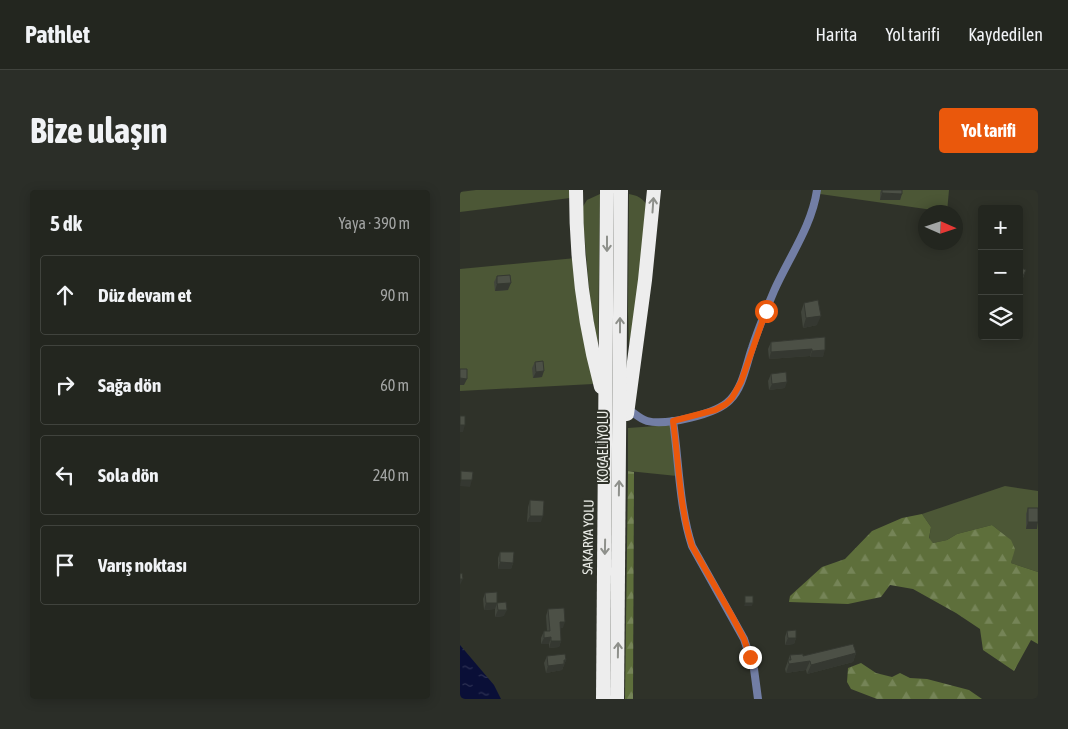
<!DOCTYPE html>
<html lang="tr">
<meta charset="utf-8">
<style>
:root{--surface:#23261f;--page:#2b2e28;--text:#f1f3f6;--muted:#a3a5a4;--line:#40433d;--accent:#ea580c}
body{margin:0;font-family:"Asap Condensed",sans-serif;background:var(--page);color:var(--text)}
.controls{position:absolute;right:15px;top:15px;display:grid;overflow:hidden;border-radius:5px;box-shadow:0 2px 12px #0003}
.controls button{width:45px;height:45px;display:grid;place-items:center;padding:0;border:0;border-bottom:1px solid var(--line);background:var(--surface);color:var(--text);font:25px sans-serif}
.compass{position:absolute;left:458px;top:15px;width:45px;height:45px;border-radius:50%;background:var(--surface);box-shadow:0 2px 12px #0003;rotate:93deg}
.stop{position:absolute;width:15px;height:15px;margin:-11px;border:4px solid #ea580c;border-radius:50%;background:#fff}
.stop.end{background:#ea580c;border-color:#fff;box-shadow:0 1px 5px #0008}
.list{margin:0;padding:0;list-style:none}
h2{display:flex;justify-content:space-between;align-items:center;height:65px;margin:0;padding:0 20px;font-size:21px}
h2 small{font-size:16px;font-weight:400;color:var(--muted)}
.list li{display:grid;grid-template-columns:32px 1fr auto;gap:15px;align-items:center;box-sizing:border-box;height:80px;margin:0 10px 10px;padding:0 10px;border:1px solid var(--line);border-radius:5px}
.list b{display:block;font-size:19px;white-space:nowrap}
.list em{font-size:16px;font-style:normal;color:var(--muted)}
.icon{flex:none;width:28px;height:28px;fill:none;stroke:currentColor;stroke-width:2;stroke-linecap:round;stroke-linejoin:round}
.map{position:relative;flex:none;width:578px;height:509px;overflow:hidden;border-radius:5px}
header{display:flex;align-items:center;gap:30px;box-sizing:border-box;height:70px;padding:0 25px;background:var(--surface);border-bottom:1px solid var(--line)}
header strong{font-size:24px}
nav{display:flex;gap:28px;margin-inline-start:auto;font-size:18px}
.intro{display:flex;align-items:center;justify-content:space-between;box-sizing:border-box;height:120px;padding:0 30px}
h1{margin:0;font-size:35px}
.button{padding:12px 22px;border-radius:5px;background:var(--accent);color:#fff;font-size:18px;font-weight:700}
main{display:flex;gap:30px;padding:0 30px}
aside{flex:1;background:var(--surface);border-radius:5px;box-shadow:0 2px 12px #0003}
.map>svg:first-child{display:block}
.green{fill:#4c5736}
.forest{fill:url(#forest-firs)}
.water{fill:url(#water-ripples)}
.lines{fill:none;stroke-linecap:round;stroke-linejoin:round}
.street{stroke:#727ea5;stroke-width:8}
.highway{stroke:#ededed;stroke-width:14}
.wall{fill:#41453c}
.shaded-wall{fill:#353831}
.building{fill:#4c5046;stroke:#353831}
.oneway{stroke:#8e908b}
.route{stroke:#ea580c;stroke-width:6}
.labels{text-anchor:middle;stroke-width:4;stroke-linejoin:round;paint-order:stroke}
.street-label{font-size:14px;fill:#eaece6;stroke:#2f3229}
</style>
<header>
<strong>Pathlet</strong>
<nav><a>Harita</a><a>Yol tarifi</a><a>Kaydedilen</a></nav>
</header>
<div class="intro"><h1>Bize ulaşın</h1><a class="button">Yol tarifi</a></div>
<main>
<aside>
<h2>5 dk<small>Yaya · 390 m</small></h2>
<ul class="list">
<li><svg class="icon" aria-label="ahead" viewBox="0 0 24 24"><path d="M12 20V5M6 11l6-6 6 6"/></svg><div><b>Düz devam et</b></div><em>90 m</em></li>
<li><svg class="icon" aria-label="right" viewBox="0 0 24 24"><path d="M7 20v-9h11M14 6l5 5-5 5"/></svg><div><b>Sağa dön</b></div><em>60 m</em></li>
<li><svg class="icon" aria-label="left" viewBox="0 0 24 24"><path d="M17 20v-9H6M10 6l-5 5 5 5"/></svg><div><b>Sola dön</b></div><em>240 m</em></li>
<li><svg class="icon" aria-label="arrive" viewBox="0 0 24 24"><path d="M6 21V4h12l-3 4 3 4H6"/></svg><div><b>Varış noktası</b></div></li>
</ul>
</aside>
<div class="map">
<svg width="578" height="509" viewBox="0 0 578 509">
<defs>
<pattern id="forest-firs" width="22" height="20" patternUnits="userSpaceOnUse" patternTransform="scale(1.25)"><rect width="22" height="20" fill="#5e6f3b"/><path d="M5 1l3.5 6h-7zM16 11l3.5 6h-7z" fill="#758457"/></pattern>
<pattern id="water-ripples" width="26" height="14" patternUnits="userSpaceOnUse" patternTransform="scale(1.25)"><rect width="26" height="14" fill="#0a0f37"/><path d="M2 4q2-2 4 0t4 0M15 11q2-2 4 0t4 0" fill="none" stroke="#2e3254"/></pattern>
</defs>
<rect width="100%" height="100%" fill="#2f3229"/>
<g class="green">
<path d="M16,0H110V8L0,22V2Z"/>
<path d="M360,0H489L487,22L360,4Z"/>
<path d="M140,4L138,159L130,108L122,18L127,10Z"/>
<path d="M169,4C181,6 186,11 190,22L169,157L168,121Z"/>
<path d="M116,68L133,194L0,201V79Z"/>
<path d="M210,235L217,286L168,281V238Z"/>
<path d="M545,296L578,301V382L551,373C557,350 549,349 532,335L497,344L487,350L473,353L469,349L471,337L462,324Z"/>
</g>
<g class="forest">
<path d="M168,281L174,282L173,509H165Z"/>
<path d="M462,324L471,337L469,348L473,353L487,350L497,344L532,335L551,350L555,359L551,373L578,382V454L571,450L554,481L523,460L520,439L496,423L453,399L430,395L421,407L388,414L329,412L330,406L362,377L385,369L412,341L442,328Z"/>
<path d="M401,473L416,483L432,487L440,483L450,488L467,489L509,500L522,509H417L391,499L387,492L388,478Z"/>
</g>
<path class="water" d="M0,455L34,495L41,509H0Z"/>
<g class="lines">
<g class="street">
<path d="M168,219C174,223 180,229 187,231C206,236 257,224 270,210C283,197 286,175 292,158C298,139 306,120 314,101C328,69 352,36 357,0"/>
<path d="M213,231C219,272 219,316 232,356L284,449L294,479L298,509"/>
</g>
<g class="highway">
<path d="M116,0C116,66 124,134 141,197"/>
<path d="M167,224L185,90L194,0"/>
<path d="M143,509L147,0"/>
<path d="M157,509L161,0"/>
</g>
</g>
<g class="wall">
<path d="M421,0H442L440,10H420V3Z"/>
<path d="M559,77L566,80L562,91L559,90Z"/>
<path d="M37,86L48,100L35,101L34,92Z"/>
<path d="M344,113L357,135L343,138L341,122Z"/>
<path d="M365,147L363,167H350V166L309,169L308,159L311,152Z"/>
<path d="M75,172L82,187L73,188L72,178Z"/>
<path d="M311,184L325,198L309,200L308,191Z"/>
<path d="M70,310L81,332H67L68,317Z"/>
<path d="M568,318L577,339H566V324Z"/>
<path d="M40,362L53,373L51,379H38V368Z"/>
<path d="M25,403L37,413L44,426L35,427V419L24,420L23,409Z"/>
<path d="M88,419L103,438H100L101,451L99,457L89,458V454H81V448L84,441H87L86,426Z"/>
<path d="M327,441L336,448L334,454L325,455V447Z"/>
<path d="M396,463L393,472L347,484L346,480L326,483L325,479L330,465L343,466Z"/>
<path d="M87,466L106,470L102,480L86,483L84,473Z"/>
</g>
<g class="shaded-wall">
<path d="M422,3L442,4L440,10H420Z"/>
<path d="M51,93L48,100L35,101L37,94Z"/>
<path d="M361,126L357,135L343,138L346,128Z"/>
<path d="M352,159L350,166L309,169L311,162Z"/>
<path d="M365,160L363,167H350L352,161Z"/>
<path d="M84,181L82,187L73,188L76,182Z"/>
<path d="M0,188L7,189L4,195H0Z"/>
<path d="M327,192L325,198L309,200L312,194Z"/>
<path d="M0,235H5L3,242H0Z"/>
<path d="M1,290H12L10,297L0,296Z"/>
<path d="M70,326H83L81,332H67Z"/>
<path d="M568,332H578L577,339H566Z"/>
<path d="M40,372L53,373L51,379H38Z"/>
<path d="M0,389H3L0,395Z"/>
<path d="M26,413H37L35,419L24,420Z"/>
<path d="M285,413H293L292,416H284Z"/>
<path d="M38,420H47L44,426L35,427Z"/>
<path d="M100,432H105L103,438H98Z"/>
<path d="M91,447L89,454H81L84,448Z"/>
<path d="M328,448H336L334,454L325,455Z"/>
<path d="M91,451H101L99,457L89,458Z"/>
<path d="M396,463L393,472L347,484L351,475Z"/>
<path d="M106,470L102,480L86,483L88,476Z"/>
<path d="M350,471L346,480L326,483L329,474Z"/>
</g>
<g class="building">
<path d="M422,0H442V4L422,3Z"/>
<path d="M559,77L566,80L563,86L559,84Z"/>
<path d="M50,85L51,93L37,94V86Z"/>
<path d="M358,110L361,126L346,128L344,113Z"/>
<path d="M365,147V160L352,161V159L311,162V152Z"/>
<path d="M83,171L84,181L76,182L75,172Z"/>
<path d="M0,179H7V189L0,188Z"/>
<path d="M326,182L327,192L312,194L311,184Z"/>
<rect x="0" y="226" width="5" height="9"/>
<path d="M1,281L13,282L12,290H1Z"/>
<path d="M70,310L84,311L83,326H70Z"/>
<rect x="568" y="318" width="10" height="14"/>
<path d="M40,362H54L53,373L40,372Z"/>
<path d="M2,383L3,389H0V384Z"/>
<path d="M37,402V413H26L25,403Z"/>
<rect x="285" y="406" width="8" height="7"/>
<path d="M46,412L47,420H38L37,413Z"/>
<path d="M104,418L105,432H100L101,451H91V447L84,448V441H90L88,419Z"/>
<path d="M336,440V448H328L327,441Z"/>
<path d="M393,454L396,463L351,475L350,471L329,474L328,470H331L330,465L343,464V466Z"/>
<path d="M105,464L106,470H104V474L88,476L87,466Z"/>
</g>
<defs><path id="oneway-shaft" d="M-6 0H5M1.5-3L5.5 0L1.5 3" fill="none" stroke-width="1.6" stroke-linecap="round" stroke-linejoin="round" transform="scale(1.25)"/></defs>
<g class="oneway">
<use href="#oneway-shaft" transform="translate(193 15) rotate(-86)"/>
<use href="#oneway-shaft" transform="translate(147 54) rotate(90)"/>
<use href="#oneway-shaft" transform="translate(160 135) rotate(-90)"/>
<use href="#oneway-shaft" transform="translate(159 298) rotate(-89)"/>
<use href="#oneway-shaft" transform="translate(145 357) rotate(91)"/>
<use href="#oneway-shaft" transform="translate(158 460) rotate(-89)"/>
</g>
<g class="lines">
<path class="route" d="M290,467L284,449L272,426L232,356C219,316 219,272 213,231L255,220L266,214L272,208L281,192L306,121"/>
</g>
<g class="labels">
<g class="street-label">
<text transform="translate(143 257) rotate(-90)" y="5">KOCAELİ YOLU</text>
<text transform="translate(128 347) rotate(-89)" y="5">SAKARYA YOLU</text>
</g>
</g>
</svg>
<div class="controls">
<button>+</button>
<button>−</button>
<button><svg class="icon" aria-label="layers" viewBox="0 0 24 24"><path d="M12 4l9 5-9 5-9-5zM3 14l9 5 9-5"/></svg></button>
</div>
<svg class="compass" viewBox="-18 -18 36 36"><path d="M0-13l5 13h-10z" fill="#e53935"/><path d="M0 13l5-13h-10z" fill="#a3a5a4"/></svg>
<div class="stop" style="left:306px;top:121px"></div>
<div class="stop end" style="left:290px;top:467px"></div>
</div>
</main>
